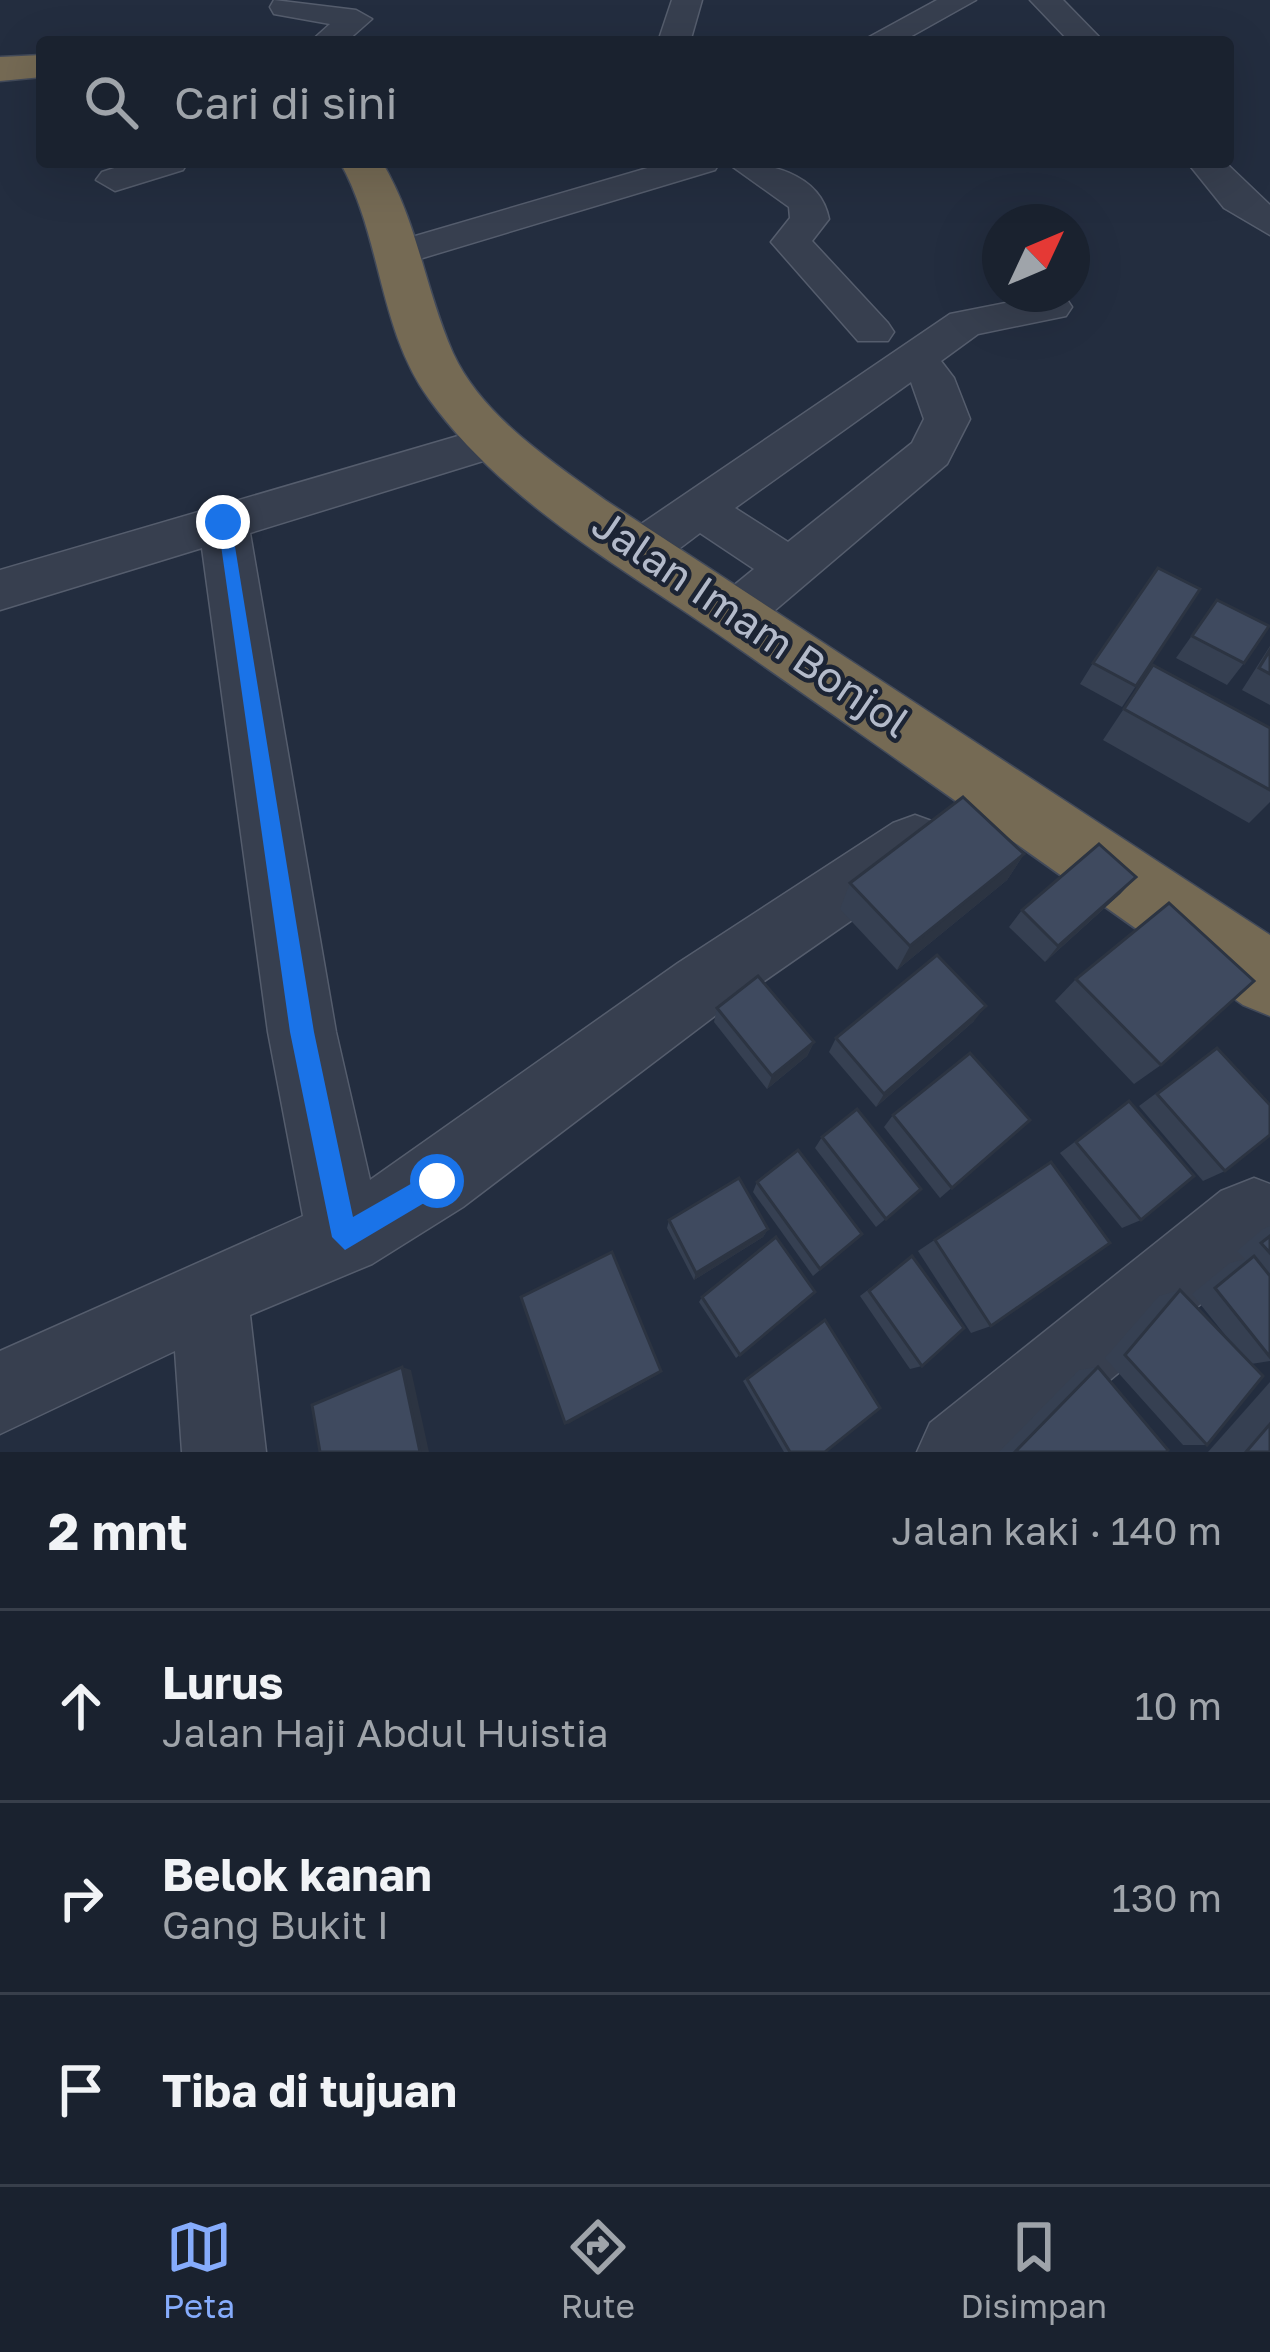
<!DOCTYPE html>
<html lang="id">
<meta charset="utf-8">
<style>
:root{--surface:#1a222f;--page:#272f3b;--text:#f1f3f6;--muted:#9fa4aa;--line:#383f4b;--accent:#86acfc}
body{margin:0;font-family:"Golos Text",sans-serif;background:var(--page);color:var(--text)}
.compass{position:absolute;left:982px;top:204px;width:108px;height:108px;border-radius:50%;background:var(--surface);box-shadow:0 12px 48px #0002;rotate:46deg}
.stop{position:absolute;width:36px;height:36px;margin:-27px;border:9px solid #1a73e8;border-radius:50%;background:#fff}
.stop.end{background:#1a73e8;border-color:#fff;box-shadow:0 3px 12px #0008}
.list{margin:0;padding:0;list-style:none}
h2{display:flex;justify-content:space-between;align-items:center;height:156px;margin:0;padding:0 48px;font-size:51px}
h2 small{font-size:39px;font-weight:400;color:var(--muted)}
.list li{display:grid;grid-template-columns:78px 1fr auto;gap:36px;align-items:center;box-sizing:border-box;height:192px;padding:0 48px;border-top:3px solid var(--line)}
.list b{display:block;font-size:45px;white-space:nowrap}
.list p{margin:0;font-size:39px;white-space:nowrap;color:var(--muted)}
.list em{font-size:39px;font-style:normal;color:var(--muted)}
.icon{flex:none;width:66px;height:66px;fill:none;stroke:currentColor;stroke-width:2;stroke-linecap:round;stroke-linejoin:round}
.map{position:relative;flex:none;width:1270px;height:1452px;overflow:hidden}
.search{position:absolute;background:var(--surface);box-shadow:0 12px 48px #0002;left:36px;right:36px;top:36px;height:132px;display:flex;align-items:center;gap:30px;box-sizing:border-box;padding:0 42px;border-radius:12px;color:var(--muted);font-size:45px}
.sheet{height:732px;background:var(--surface)}
nav{display:flex;justify-content:space-around;align-items:center;box-sizing:border-box;height:168px;border-top:3px solid var(--line);background:var(--surface);font-size:33px;color:var(--muted)}
nav a{display:grid;justify-items:center;gap:6px}
nav .on{color:var(--accent)}
.map>svg:first-child{display:block}
.lines{fill:none;stroke-linecap:round;stroke-linejoin:round}
.minor-casing{stroke:#555d6d;stroke-width:3}
.highway-casing{stroke:#424a5a;stroke-width:3}
.minor{fill:#373f4f;fill-rule:evenodd}
.highway{fill:#756a54;fill-rule:evenodd}
.wall{fill:#364052}
.shaded-wall{fill:#2c3442}
.building{fill:#3f4a5f;stroke:#2c3442;stroke-width:3}
.route{fill:#1a73e8}
.labels{text-anchor:middle;stroke-width:9;stroke-linejoin:round;paint-order:stroke}
.street-label{font-size:42px;fill:#b3baca;stroke:#1c2434}
</style>
<div class="map">
<svg width="1270" height="1452" viewBox="0 0 1270 1452">
<rect width="100%" height="100%" fill="#232d3f"/>
<g class="lines">
<defs>
<g id="minor">
<path d="M274,0L356,10L372,19L346,42H310L330,24L274,14L270,7Z"/>
<path d="M672,0H702L690,42H658Z"/>
<path d="M937,0H976L901,42H860Z"/>
<path d="M1030,0H1063L1104,42H1070Z"/>
<path d="M133,162H188L183,170L115,191L96,180L102,172Z"/>
<path d="M668,162H720L715,170L416,260H388L382,252L388,244Z"/>
<path d="M726,162C766,162 820,172 829,219L812,241L888,323L894,332L888,341H858L771,242L790,218L789,207Z"/>
<path d="M1187,162H1225L1270,205V235L1224,208Z"/>
<path d="M1051,294L1066,298L1072,307L1066,316L978,334L941,361L954,378L970,419L947,464L754,628L735,634L716,628L709,614L716,600L754,569L700,533C674,552 654,573 622,563L615,550L622,537L950,314ZM911,382L924,419L912,443L788,542L735,508Z"/>
<path d="M492,426L509,431L515,442L509,453L250,533L336,1032L370,1180L678,963L893,823L915,815L937,823L946,842L937,861L724,1009L463,1207L372,1264L250,1315L266,1452H182L175,1351L0,1434V1351L303,1216L268,1032L202,548L0,610V570Z"/>
<path d="M1254,1178L1270,1184V1262L1258,1256L1024,1452H917L930,1423L1221,1191Z"/>
</g>
<g id="highway">
<path d="M42,55V77L0,81V57Z"/>
<path d="M340,162H382C418,222 425,290 453,353C482,416 551,461 605,500L1270,935V1016L1243,1005C1075,885 907,766 738,648C631,572 507,507 429,399C378,329 382,237 340,162Z"/>
</g>
</defs>
<use href="#minor" class="minor-casing"/>
<use href="#highway" class="highway-casing"/>
<use href="#minor" class="minor"/>
<use href="#highway" class="highway"/>
</g>
<g class="wall">
<path d="M1200,589L1122,707L1080,684L1093,663Z"/>
<path d="M1217,600L1244,663L1227,685L1176,658Z"/>
<path d="M1270,646V705L1242,690Z"/>
<path d="M1153,665L1270,728V802L1249,823L1103,740Z"/>
<path d="M1024,854L1007,880L897,970L840,909L850,883Z"/>
<path d="M1136,877L1120,894L1045,962L1009,927L1022,910Z"/>
<path d="M1076,979L1161,1065L1134,1084L1055,1001Z"/>
<path d="M717,1008L814,1042L807,1056L767,1089L714,1022Z"/>
<path d="M974,1021L876,1107L829,1052L836,1038Z"/>
<path d="M1217,1048L1225,1171L1203,1181L1139,1106Z"/>
<path d="M1129,1101L1141,1220L1122,1228L1060,1153Z"/>
<path d="M893,1115L1030,1120L940,1198L884,1127Z"/>
<path d="M822,1137L921,1189L876,1227L815,1148Z"/>
<path d="M1051,1162L991,1326L971,1333L918,1251Z"/>
<path d="M757,1182L862,1234L813,1276L753,1192Z"/>
<path d="M669,1220L768,1229L763,1237L694,1280L667,1228Z"/>
<path d="M1270,1226V1361L1251,1364L1207,1445H1183L1105,1358L1159,1296L1180,1290L1230,1341L1192,1294L1230,1263L1245,1259L1237,1251L1263,1229Z"/>
<path d="M912,1256L922,1366L910,1369L860,1296Z"/>
<path d="M815,1292L736,1358L699,1302L702,1297Z"/>
<path d="M818,1324L825,1452H784L743,1381Z"/>
<path d="M1098,1367L1166,1452H999L1079,1370Z"/>
<path d="M1270,1382V1452H1208Z"/>
</g>
<g class="shaded-wall">
<path d="M1024,854L1007,880L897,970L910,946Z"/>
<path d="M1136,877L1120,894L1045,962L1058,946Z"/>
<path d="M986,1006L974,1021L876,1107L884,1094Z"/>
<path d="M814,1042L807,1056L767,1089L772,1076Z"/>
<path d="M768,1229L763,1237L694,1280L696,1273Z"/>
<path d="M402,1367L411,1370L429,1452H420Z"/>
<path d="M661,1371L659,1374L568,1424L565,1423Z"/>
</g>
<g class="building">
<path d="M1158,568L1200,589L1136,686L1093,663Z"/>
<path d="M1217,600L1269,626L1244,663L1192,636Z"/>
<path d="M1270,650V674L1259,668Z"/>
<path d="M1153,665L1270,728V790L1124,709Z"/>
<path d="M963,797L1024,854L910,946L850,883Z"/>
<path d="M1099,844L1136,877L1058,946L1022,910Z"/>
<path d="M1169,903L1254,981L1161,1065L1076,979Z"/>
<path d="M937,955L986,1006L884,1094L836,1038Z"/>
<path d="M758,976L814,1042L772,1076L717,1008Z"/>
<path d="M1217,1048L1270,1105V1135L1225,1171L1157,1094Z"/>
<path d="M970,1053L1030,1120L952,1188L893,1115Z"/>
<path d="M1129,1101L1194,1176L1141,1220L1076,1142Z"/>
<path d="M857,1109L921,1189L886,1219L822,1137Z"/>
<path d="M798,1150L862,1234L820,1269L757,1182Z"/>
<path d="M1051,1162L1110,1243L991,1326L935,1240Z"/>
<path d="M739,1178L768,1229L696,1273L669,1220Z"/>
<path d="M1270,1236V1253L1261,1243Z"/>
<path d="M776,1237L815,1292L740,1355L702,1297Z"/>
<path d="M612,1252L661,1371L565,1423L521,1297Z"/>
<path d="M912,1256L964,1328L922,1366L869,1291Z"/>
<path d="M1254,1256L1270,1276V1357L1215,1288Z"/>
<path d="M1180,1290L1263,1376L1207,1445L1125,1355Z"/>
<path d="M825,1320L880,1408L825,1452H790L747,1379Z"/>
<path d="M402,1367L420,1452H320L312,1405Z"/>
<path d="M1098,1367L1168,1450L1166,1452H1015Z"/>
<path d="M1270,1424V1452H1246Z"/>
</g>
<path class="route" d="M217,517L231,522L314,1032L353,1217L437,1169L450,1181L446,1190L345,1250L332,1237L290,1032Z"/>
<g class="labels">
<g class="street-label">
<text transform="translate(751 623) rotate(34)" y="15">Jalan Imam Bonjol</text>
</g>
</g>
</svg>
<svg class="compass" viewBox="-18 -18 36 36"><path d="M0-13l5 13h-10z" fill="#e53935"/><path d="M0 13l5-13h-10z" fill="#9fa4aa"/></svg>
<div class="stop" style="left:437px;top:1181px"></div>
<div class="stop end" style="left:223px;top:522px"></div>
<div class="search"><svg class="icon" aria-label="search" viewBox="0 0 24 24"><circle cx="10" cy="10" r="6"/><path d="M15 15l6 6"/></svg>Cari di sini</div>
</div>
<section class="sheet">
<h2>2 mnt<small>Jalan kaki · 140 m</small></h2>
<ul class="list">
<li><svg class="icon" aria-label="ahead" viewBox="0 0 24 24"><path d="M12 20V5M6 11l6-6 6 6"/></svg><div><b>Lurus</b><p>Jalan Haji Abdul Huistia</p></div><em>10 m</em></li>
<li><svg class="icon" aria-label="right" viewBox="0 0 24 24"><path d="M7 20v-9h11M14 6l5 5-5 5"/></svg><div><b>Belok kanan</b><p>Gang Bukit I</p></div><em>130 m</em></li>
<li><svg class="icon" aria-label="arrive" viewBox="0 0 24 24"><path d="M6 21V4h12l-3 4 3 4H6"/></svg><div><b>Tiba di tujuan</b></div></li>
</ul>
</section>
<nav>
<a class="on"><svg class="icon" aria-label="map" viewBox="0 0 24 24"><path d="M3 6l6-2 6 2 6-2v14l-6 2-6-2-6 2zM9 4v14M15 6v14"/></svg>Peta</a>
<a><svg class="icon" aria-label="directions" viewBox="0 0 24 24"><path d="M12 3l9 9-9 9-9-9zM9 14v-3h6M13 9l2 2-2 2"/></svg>Rute</a>
<a><svg class="icon" aria-label="saved" viewBox="0 0 24 24"><path d="M7 4h10v16l-5-4-5 4z"/></svg>Disimpan</a>
</nav>
